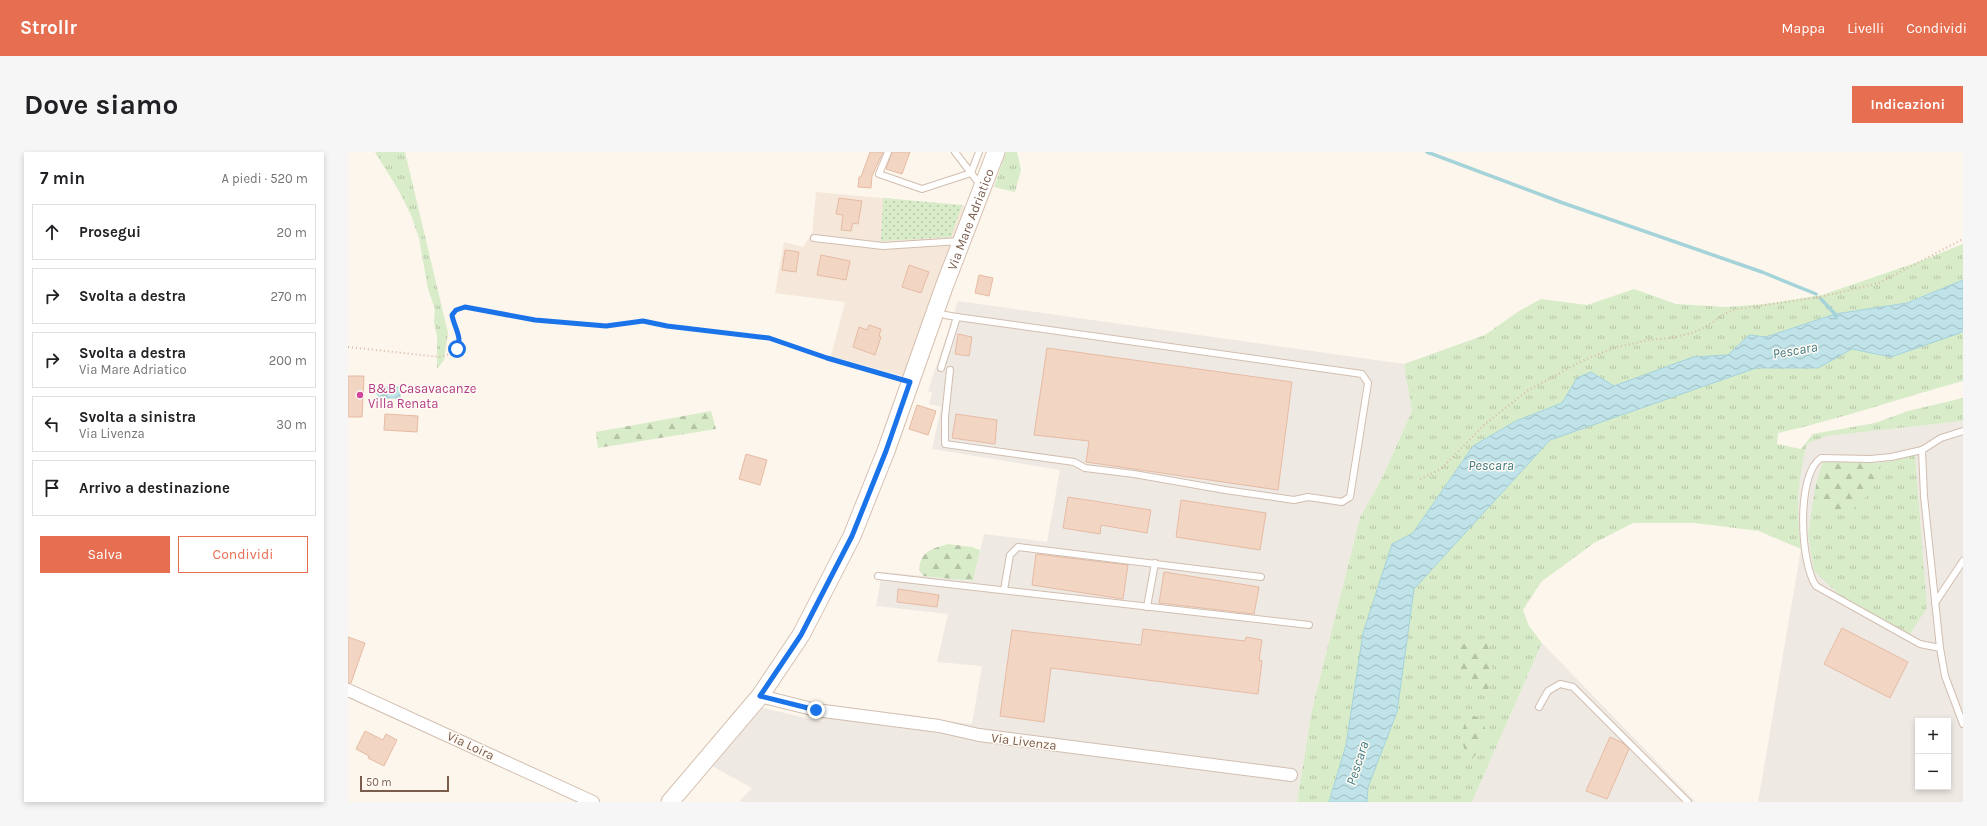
<!DOCTYPE html>
<html lang="it">
<meta charset="utf-8">
<style>
:root{--surface:#fff;--page:#f6f6f6;--text:#202124;--muted:#757577;--line:#e0e0e0;--accent:#e76f51}
body{margin:0;font-family:Karla,sans-serif;background:var(--page);color:var(--text)}
.controls{position:absolute;right:12px;bottom:12px;display:grid;overflow:hidden;border-radius:0px;box-shadow:0 2px 6px #0003}
.controls button{width:36px;height:36px;display:grid;place-items:center;padding:0;border:0;border-bottom:1px solid var(--line);background:var(--surface);color:var(--text);font:20px sans-serif}
.scale{position:absolute;left:12px;bottom:10px;width:89px;box-sizing:border-box;padding-left:4px;border:2px solid #7a5c4d;border-top:0;font-size:11px;line-height:14px;white-space:nowrap;color:#7a5c4d;-webkit-text-stroke:3px #fffaf3;paint-order:stroke}
.stop{position:absolute;width:12px;height:12px;margin:-9px;border:3px solid #1a73e8;border-radius:50%;background:#fff}
.stop.end{background:#1a73e8;border-color:#fff;box-shadow:0 1px 4px #0008}
.list{margin:0;padding:0;list-style:none}
h2{display:flex;justify-content:space-between;align-items:center;height:52px;margin:0;padding:0 16px;font-size:17px}
h2 small{font-size:13px;font-weight:400;color:var(--muted)}
.list li{display:grid;grid-template-columns:26px 1fr auto;gap:12px;align-items:center;box-sizing:border-box;height:56px;margin:0 8px 8px;padding:0 8px;border:1px solid var(--line);border-radius:0px}
.list b{display:block;font-size:15px;white-space:nowrap}
.list p{margin:0;font-size:13px;white-space:nowrap;color:var(--muted)}
.list em{font-size:13px;font-style:normal;color:var(--muted)}
.actions{display:flex;gap:8px;padding:12px 16px}
.actions a{flex:1;padding:9px 0;border:1px solid var(--accent);border-radius:0px;text-align:center;font-size:14px;color:var(--accent)}
.actions .main{background:var(--accent);color:#fff}
.icon{flex:none;width:22px;height:22px;fill:none;stroke:currentColor;stroke-width:2;stroke-linecap:round;stroke-linejoin:round}
.map{position:relative;flex:none;width:1615px;height:650px;overflow:hidden;border-radius:0px}
header{display:flex;align-items:center;gap:24px;box-sizing:border-box;height:56px;padding:0 20px;background:var(--accent);color:#fff}
header strong{font-size:19px}
nav{display:flex;gap:22px;margin-inline-start:auto;font-size:14px}
.intro{display:flex;align-items:center;justify-content:space-between;box-sizing:border-box;height:96px;padding:0 24px}
h1{margin:0;font-size:28px}
.button{padding:10px 18px;border-radius:0px;background:var(--accent);color:#fff;font-size:14px;font-weight:700}
main{display:flex;gap:24px;padding:0 24px}
aside{flex:1;background:var(--surface);border-radius:0px;box-shadow:0 2px 6px #0003}
.map>svg:first-child{display:block}
.residential{fill:#f5e8da}
.industrial{fill:#efe9e4;fill-rule:evenodd}
.grass{fill:url(#grass-tufts)}
.forest{fill:url(#forest-firs)}
.garden{fill:url(#garden-dots)}
.water{fill:url(#water-waves);stroke:#a5d3da}
.lines{fill:none;stroke-linecap:round;stroke-linejoin:round}
.stream{stroke:#a5d3da;stroke-width:3.5}
.building{fill:#f3d5c3;stroke:#e6bba3}
.service-casing{stroke:#d1beb0;stroke-width:8}
.minor-casing{stroke:#d1beb0;stroke-width:14}
.secondary-casing{stroke:#d6c0b0;stroke-width:19}
.path{stroke:#d9b8a5;stroke-width:2;stroke-dasharray:1 3;stroke-linecap:butt}
.service{stroke:#fff;stroke-width:6}
.minor{stroke:#fff;stroke-width:12}
.secondary{stroke:#fff;stroke-width:17}
.route{stroke:#1a73e8;stroke-width:5}
.hotel-dot{fill:#d1479c;stroke:#fffaf3;stroke-width:1.5}
.labels{text-anchor:middle;stroke-width:3;stroke-linejoin:round;paint-order:stroke}
.street-label{font-size:13px;fill:#7a5c4d;stroke:#fffaf3}
.hotel-label{font-size:13px;fill:#b23c85;stroke:#fffaf3;text-anchor:start}
.water-label{font-size:14px;font-style:italic;fill:#437c86;stroke:#fffaf3}
</style>
<header>
<strong>Strollr</strong>
<nav><a>Mappa</a><a>Livelli</a><a>Condividi</a></nav>
</header>
<div class="intro"><h1>Dove siamo</h1><a class="button">Indicazioni</a></div>
<main>
<aside>
<h2>7 min<small>A piedi · 520 m</small></h2>
<ul class="list">
<li><svg class="icon" aria-label="ahead" viewBox="0 0 24 24"><path d="M12 20V5M6 11l6-6 6 6"/></svg><div><b>Prosegui</b></div><em>20 m</em></li>
<li><svg class="icon" aria-label="right" viewBox="0 0 24 24"><path d="M7 20v-9h11M14 6l5 5-5 5"/></svg><div><b>Svolta a destra</b></div><em>270 m</em></li>
<li><svg class="icon" aria-label="right" viewBox="0 0 24 24"><path d="M7 20v-9h11M14 6l5 5-5 5"/></svg><div><b>Svolta a destra</b><p>Via Mare Adriatico</p></div><em>200 m</em></li>
<li><svg class="icon" aria-label="left" viewBox="0 0 24 24"><path d="M17 20v-9H6M10 6l-5 5 5 5"/></svg><div><b>Svolta a sinistra</b><p>Via Livenza</p></div><em>30 m</em></li>
<li><svg class="icon" aria-label="arrive" viewBox="0 0 24 24"><path d="M6 21V4h12l-3 4 3 4H6"/></svg><div><b>Arrivo a destinazione</b></div></li>
</ul>
<div class="actions"><a class="main">Salva</a><a>Condividi</a></div>
</aside>
<div class="map">
<svg width="1615" height="650" viewBox="0 0 1615 650">
<defs>
<pattern id="grass-tufts" width="24" height="20" patternUnits="userSpaceOnUse"><rect width="24" height="20" fill="#d8ecc9"/><path d="M3 7l-1-3M5 7V3M7 7l1-3M15 17l-1-3M17 17v-4M19 17l1-3" fill="none" stroke="#b4c2a5"/></pattern>
<pattern id="forest-firs" width="22" height="20" patternUnits="userSpaceOnUse"><rect width="22" height="20" fill="#d8ecc9"/><path d="M5 1l3.5 6h-7zM16 11l3.5 6h-7z" fill="#b4c2a5"/></pattern>
<pattern id="garden-dots" width="8" height="8" patternUnits="userSpaceOnUse"><rect width="8" height="8" fill="#d8ecc9"/><path d="M2 2h.1M6 6h.1" fill="none" stroke="#b4c2a5" stroke-width="1.8" stroke-linecap="round"/></pattern>
<pattern id="water-waves" width="16" height="10" patternUnits="userSpaceOnUse"><rect width="16" height="10" fill="#bfe3e8"/><path d="M0 5q4-4 8 0t8 0" fill="none" stroke="#a0bbbe"/></pattern>
</defs>
<rect width="100%" height="100%" fill="#fdf6ec"/>
<path class="residential" d="M468,40L620,54L558,225L483,204L497,150L427,141L436,90L455,95L464,82Z"/>
<g class="industrial">
<path d="M610,149L1056,212L1064,259L1033,328L1012,365L964,558L949,650H391L404,636L364,614L412,555L474,570L489,555L624,572L634,514L589,510L600,462L528,454L534,420L625,429L636,382L699,390L712,318L584,297L593,255L581,252L584,241L580,239Z"/>
<path d="M1615,269V650H1410L1453,397L1449,364L1452,321L1459,292L1477,284ZM1570,569H1600V635H1570Z"/>
<path d="M1194,491L1348,650H1124Z"/>
</g>
<g class="grass">
<path d="M27,0H57L100,181L96,208L89,217V184L86,170L87,157L80,137L71,86L63,63L51,39Z"/>
<path d="M658,0H669L673,18L667,40L646,35Z"/>
<path d="M1615,92V128L1559,151L1487,162L1418,185L1401,183L1380,203L1345,205L1266,234L1229,226L1214,251L1168,269L1125,294L1065,381L1044,392L998,593L981,650H949L964,558L1012,365L1033,328L1064,259L1056,212L1137,183L1171,159L1193,147L1239,153L1286,137L1328,152L1379,155L1417,152L1474,143L1573,109Z"/>
<path d="M1615,179V229C1553,246 1492,267 1430,281L1429,292L1453,297L1465,282L1527,271L1560,259L1615,246V269L1478,284L1459,292C1449,331 1448,358 1453,397L1411,379L1347,371H1285L1246,391L1193,430L1175,458L1181,474L1194,491L1124,650H1019L1020,635L1049,560L1066,437L1202,288L1408,216H1470L1504,197L1543,205Z"/>
<path d="M1567,303L1579,456L1562,482L1497,448L1466,419L1460,383L1467,336L1475,310L1532,311Z"/>
</g>
<g class="forest">
<path d="M363,259L368,277L250,296L248,280Z"/>
<path d="M1475,310L1532,311C1535,328 1513,356 1497,360C1490,362 1484,361 1477,361C1462,342 1468,332 1475,310Z"/>
<path d="M600,392L624,395L632,398L625,429L575,424L571,418C573,399 583,397 600,392Z"/>
<path d="M1126,487L1138,490C1145,505 1148,526 1138,541C1116,539 1110,514 1110,495Z"/>
<path d="M1120,564C1128,563 1132,565 1136,573C1142,586 1133,597 1124,607L1119,606C1114,588 1111,582 1120,564Z"/>
</g>
<path class="garden" d="M535,46L614,53L603,85L533,89Z"/>
<g class="water">
<path d="M1615,128V179L1612,181L1543,205L1504,197L1470,216H1408L1202,288L1066,437L1049,560L1020,635L1019,650H981L998,593L1015,481L1044,392L1065,381L1125,294L1168,269L1214,251L1229,226L1243,220L1266,234L1345,205L1380,203L1401,183L1418,185L1487,162L1559,151Z"/>
<path d="M32,235H52V246H32L28,241L32,238Z"/>
</g>
<g class="lines">
<g class="stream">
<path d="M1079,0L1215,51L1414,120L1468,142"/>
<path d="M1473,147L1487,162L1488,166"/>
</g>
</g>
<g class="building">
<path d="M522,0H535L524,24L523,36L510,35L511,25H513Z"/>
<path d="M544,0H562L554,22L538,17Z"/>
<path d="M491,46L514,49L510,72L505,71L503,79L493,78L495,63L488,62Z"/>
<path d="M437,98L451,100L448,120L434,118Z"/>
<path d="M473,103L502,109L498,128L469,123Z"/>
<path d="M561,113L581,120L573,141L554,135Z"/>
<path d="M631,123L645,126L641,144L627,141Z"/>
<path d="M521,173L533,177L531,184L533,185L527,203L505,195L511,175L519,178Z"/>
<path d="M610,182L624,185L621,204L607,202Z"/>
<path d="M699,196L944,230L930,338L738,310L741,289L686,283Z"/>
<path d="M0,224H16L14,265H0Z"/>
<path d="M569,253L588,259L580,283L561,277Z"/>
<path d="M37,262L70,264L69,280L36,278Z"/>
<path d="M608,262L649,268L647,292L604,286Z"/>
<path d="M398,302L419,308L412,333L391,327Z"/>
<path d="M720,345L803,358L799,381L753,373L752,382L715,376Z"/>
<path d="M833,348L918,361L912,398L828,385Z"/>
<path d="M688,402L780,413L775,447L684,433Z"/>
<path d="M816,420L911,435L906,462L811,451Z"/>
<path d="M550,437L591,443L589,455L549,450Z"/>
<path d="M1494,476L1560,510L1542,546L1476,512Z"/>
<path d="M795,477L897,489L898,485L914,488L911,508L914,509L910,542L703,516L696,570L652,564L664,478L793,493Z"/>
<path d="M0,485L17,491L3,531H0Z"/>
<path d="M17,579L35,588L38,582L49,588L36,614L20,606L21,604L8,597Z"/>
<path d="M1262,585L1275,591L1281,597L1259,647L1238,639Z"/>
</g>
<g class="lines">
<defs>
<g id="service">
<path d="M540,0L531,22L574,37L623,21L631,0"/>
<path d="M607,0L633,34"/>
<path d="M466,86L535,94L612,89"/>
<path d="M597,163L609,165"/>
<path d="M593,216L609,165L1014,222L1020,231L1002,345L994,350L960,345L946,348L877,338L786,322L737,316L726,310L597,292V265L602,218"/>
<path d="M1574,298L1593,286L1615,279"/>
<path d="M530,424L961,473"/>
<path d="M656,438L662,403L670,395L913,425"/>
<path d="M1587,451L1615,409"/>
<path d="M799,455L807,411"/>
<path d="M1592,496L1572,492L1468,434C1452,411 1448,322 1473,306L1522,307L1543,305L1574,298L1576,344L1592,496L1597,524L1615,572"/>
<path d="M1191,555L1200,539L1212,532L1225,535L1340,650"/>
</g>
<g id="minor">
<path d="M0,538L245,650"/>
<path d="M412,544L468,558L591,574L631,583L943,623"/>
</g>
<g id="secondary">
<path id="s1" d="M322,650L412,544L453,483L504,384L538,299L596,135L648,0"/>
</g>
</defs>
<use href="#service" class="service-casing"/>
<use href="#minor" class="minor-casing"/>
<use href="#secondary" class="secondary-casing"/>
<g class="path">
<path d="M0,195L92,205L102,202L112,192C112,182 106,173 104,163L108,157L117,155L187,168L258,174L295,169L319,174L421,186L479,206L549,225"/>
<path d="M1072,327L1093,317L1136,273L1179,239L1234,209L1266,196L1300,188L1323,186L1344,181L1359,174L1378,161L1389,157L1472,145L1531,131L1615,87"/>
</g>
<use href="#service" class="service"/>
<use href="#minor" class="minor"/>
<use href="#secondary" class="secondary"/>
</g>
<g class="lines">
<path class="route" d="M109,197C115,186 106,175 104,163L108,158L117,155L187,168L258,174L295,169L319,174L421,186L479,206L562,230L538,299L504,384L453,483L412,544L468,558"/>
</g>
<circle class="hotel-dot" cx="12" cy="243" r="4"/>
<g class="labels">
<g class="street-label">
<text dy="5" stroke="none"><textPath href="#s1" startOffset="662">Via Mare Adriatico</textPath></text>
<text transform="translate(676 589) rotate(7)" y="5">Via Livenza</text>
<text transform="translate(123 593) rotate(25)" y="5">Via Loira</text>
</g>
<g class="hotel-label">
<text x="20" y="241">B&amp;B Casavacanze<tspan x="20" dy="15">Villa Renata</tspan></text>
</g>
<g class="water-label">
<text transform="translate(1447 198) rotate(-10)" y="5">Pescara</text>
<text x="1143" y="318">Pescara</text>
<text transform="translate(1009 611) rotate(-72)" y="5">Pescara</text>
</g>
</g>
</svg>
<div class="controls">
<button>+</button>
<button>−</button>
</div>
<div class="scale">50 m</div>
<div class="stop" style="left:109px;top:197px"></div>
<div class="stop end" style="left:468px;top:558px"></div>
</div>
</main>
